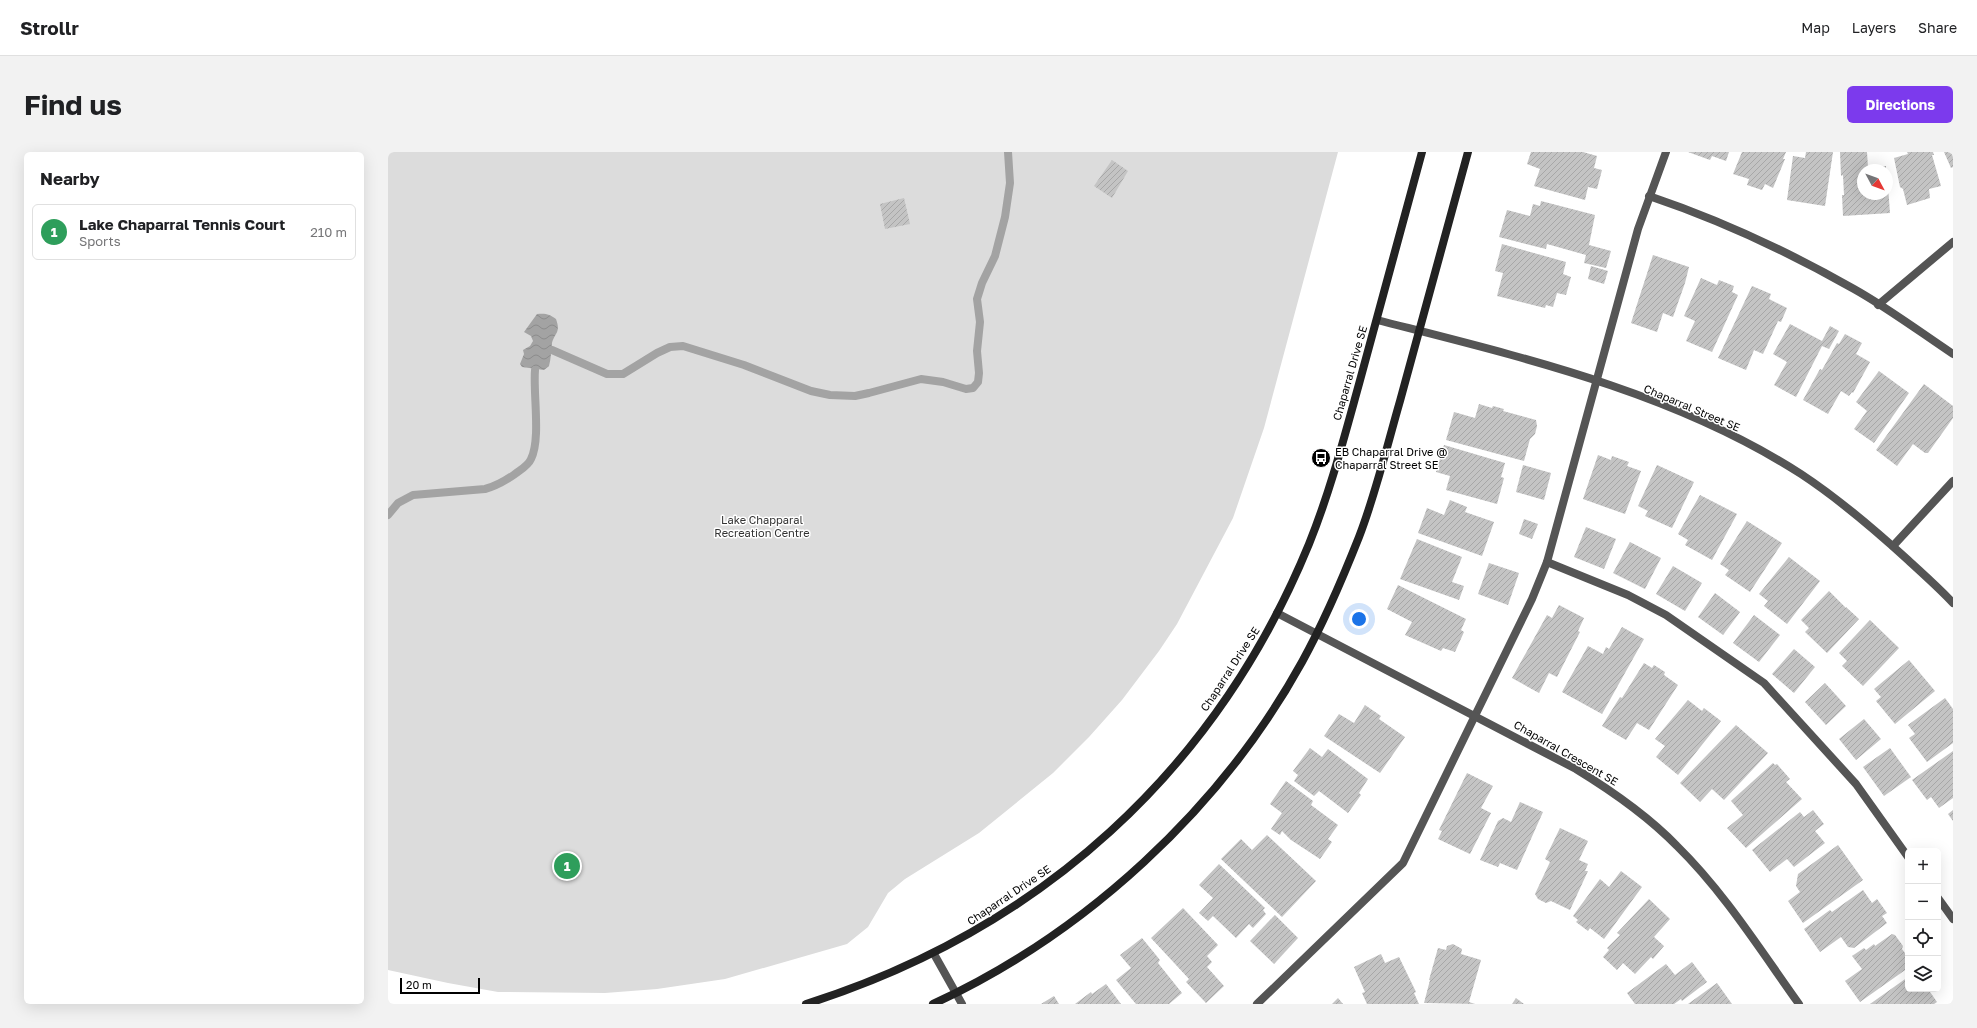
<!DOCTYPE html>
<meta charset="utf-8">
<style>
:root{--surface:#fff;--page:#f2f2f2;--text:#202124;--muted:#757577;--line:#e0e0e0;--accent:#7c3aed}
body{margin:0;font-family:"Golos Text",sans-serif;background:var(--page);color:var(--text)}
.controls{position:absolute;right:12px;bottom:12px;display:grid;overflow:hidden;border-radius:6px;box-shadow:0 4px 16px #0002}
.controls button{width:36px;height:36px;display:grid;place-items:center;padding:0;border:0;border-bottom:1px solid var(--line);background:var(--surface);color:var(--text);font:20px sans-serif}
.compass{position:absolute;left:1469px;top:12px;width:36px;height:36px;border-radius:50%;background:var(--surface);box-shadow:0 4px 16px #0002;rotate:131deg}
.scale{position:absolute;left:12px;bottom:10px;width:80px;box-sizing:border-box;padding-left:4px;border:2px solid #000;border-top:0;font-size:11px;line-height:14px;white-space:nowrap;color:#000;-webkit-text-stroke:3px #fff;paint-order:stroke}
.you{position:absolute;left:971px;top:467px;width:14px;height:14px;margin:-10px;border:3px solid #fff;border-radius:50%;background:#1a73e8;box-shadow:0 0 0 6px #1a73e833}
.badge{display:grid;place-items:center;width:26px;height:26px;border-radius:50%;background:var(--accent);color:#fff;font-size:13px;font-weight:700}
.pin{position:absolute;translate:-50% -50%;border:2px solid #fff;box-shadow:0 1px 4px #0006}
.list{margin:0;padding:0;list-style:none}
h2{display:flex;justify-content:space-between;align-items:center;height:52px;margin:0;padding:0 16px;font-size:17px}
h2 small{font-size:13px;font-weight:400;color:var(--muted)}
.list li{display:grid;grid-template-columns:26px 1fr auto;gap:12px;align-items:center;box-sizing:border-box;height:56px;margin:0 8px 8px;padding:0 8px;border:1px solid var(--line);border-radius:6px}
.list b{display:block;font-size:15px;white-space:nowrap}
.list p{margin:0;font-size:13px;white-space:nowrap;color:var(--muted)}
.list em{font-size:13px;font-style:normal;color:var(--muted)}
.icon{flex:none;width:22px;height:22px;fill:none;stroke:currentColor;stroke-width:2;stroke-linecap:round;stroke-linejoin:round}
.map{position:relative;flex:none;width:1565px;height:852px;overflow:hidden;border-radius:6px}
header{display:flex;align-items:center;gap:24px;box-sizing:border-box;height:56px;padding:0 20px;background:var(--surface);border-bottom:1px solid var(--line)}
header strong{font-size:19px}
nav{display:flex;gap:22px;margin-inline-start:auto;font-size:14px}
.intro{display:flex;align-items:center;justify-content:space-between;box-sizing:border-box;height:96px;padding:0 24px}
h1{margin:0;font-size:28px}
.button{padding:10px 18px;border-radius:6px;background:var(--accent);color:#fff;font-size:14px;font-weight:700}
main{display:flex;gap:24px;padding:0 24px}
aside{flex:1;background:var(--surface);border-radius:6px;box-shadow:0 4px 16px #0002}
.map>svg:first-child{display:block}
.park{fill:#dcdcdc}
.water{fill:url(#water-waves)}
.lines{fill:none;stroke-linecap:round;stroke-linejoin:round}
.stream{stroke:#a3a3a3;stroke-width:8}
.building{fill:url(#building-hatch)}
.lane{stroke:#555;stroke-width:8}
.street{stroke:#555;stroke-width:8}
.secondary{stroke:#222;stroke-width:8}
.labels{text-anchor:middle;stroke-width:3;stroke-linejoin:round;paint-order:stroke}
.street-label{font-size:11px;fill:#000;stroke:#fff}
.poi-label{font-size:11px;fill:#000;stroke:#fff;text-anchor:start}
.park-label{font-size:11px;fill:#333;stroke:#fff}
</style>
<header>
<strong>Strollr</strong>
<nav><a>Map</a><a>Layers</a><a>Share</a></nav>
</header>
<div class="intro"><h1>Find us</h1><a class="button">Directions</a></div>
<main>
<aside>
<h2>Nearby<small></small></h2>
<ul class="list">
<li><span class="badge" style="background:#2e9e5b">1</span><div><b>Lake Chaparral Tennis Court</b><p>Sports</p></div><em>210 m</em></li>
</ul>
</aside>
<div class="map">
<svg width="1565" height="852" viewBox="0 0 1565 852">
<defs>
<pattern id="water-waves" width="16" height="10" patternUnits="userSpaceOnUse"><rect width="16" height="10" fill="#a3a3a3"/><path d="M0 5q4-4 8 0t8 0" fill="none" stroke="#8b8b8b"/></pattern>
<pattern id="building-hatch" width="6" height="6" patternUnits="userSpaceOnUse"><rect width="6" height="6" fill="#c4c4c4"/><path d="M-1 1l2-2M0 6l6-6M5 7l2-2" fill="none" stroke="#a7a7a7"/></pattern>
</defs>
<rect width="100%" height="100%" fill="#fff"/>
<path class="park" d="M0,0H950L876,276L845,366L789,472L771,499L734,548L701,585L665,621L591,681L517,727L500,741L480,775L459,792L337,827L269,837L217,841L110,840L60,831L0,818Z"/>
<path class="water" d="M149,162C157,161 162,162 168,167C173,181 167,180 164,191C163,199 163,207 161,214L156,218L134,215L132,212L136,202L135,198L142,194L145,189L143,184L136,180Z"/>
<g class="lines">
<g class="stream">
<path d="M164,198L219,222H235L269,201L282,195L295,194L356,213L423,239L442,243L467,244L481,241L533,227L555,230L578,237L585,236L590,230L591,221L589,199L592,170L589,147L594,131L607,104L617,65L622,31L620,0"/>
<path d="M0,363L10,351L25,343L97,337C109,334 117,329 127,322C132,318 140,314 143,307C153,287 145,242 147,218"/>
</g>
</g>
<g class="building">
<path d="M1143,0H1195L1209,4L1206,16L1214,18L1209,37L1200,35L1197,48L1146,34L1152,17L1139,12Z"/>
<path d="M1300,0H1341L1338,9L1324,4L1322,8Z"/>
<path d="M1354,0H1398L1395,7H1397L1385,36L1377,32L1374,38L1359,33L1361,27L1345,22Z"/>
<path d="M1418,0H1445L1437,54L1399,48L1405,4L1417,6Z"/>
<path d="M1452,0H1479L1480,15L1498,14V18H1475V42H1499L1500,34L1502,61L1455,64L1454,43H1456L1455,23L1453,24Z"/>
<path d="M1519,0H1545L1546,3H1544L1553,34L1541,37L1542,46L1519,53L1515,37L1512,35L1506,6L1520,2Z"/>
<path d="M1556,0H1565V15L1563,16Z"/>
<path d="M724,8L740,19L724,46L706,34Z"/>
<path d="M516,46L522,72L497,77L492,52Z"/>
<path d="M1153,49L1207,63L1201,93L1223,99L1218,116L1196,111L1198,103L1159,92L1158,97L1111,85L1119,58L1142,64L1145,52L1152,54Z"/>
<path d="M1114,92L1178,110L1175,122L1183,125L1178,143L1169,141L1165,155L1158,153L1157,156L1109,144L1115,121L1107,119Z"/>
<path d="M1265,103L1301,115L1297,131L1285,165L1275,161L1269,180L1243,171Z"/>
<path d="M1203,114L1220,119L1216,132L1200,127Z"/>
<path d="M1313,126L1329,133L1331,128L1346,134L1344,140L1350,143L1324,200L1298,189L1307,169L1296,164Z"/>
<path d="M1364,134L1383,142L1381,147L1399,156L1393,170L1390,169L1375,202L1366,198L1358,218L1330,206Z"/>
<path d="M1402,172L1434,189L1442,174L1451,179L1441,197L1434,194L1408,245L1386,233L1399,210L1385,202Z"/>
<path d="M1457,182L1474,191L1468,202L1482,210L1465,241L1464,240L1461,244L1453,239L1440,262L1415,248L1432,217L1434,218L1449,191L1451,192Z"/>
<path d="M1491,219L1521,241L1486,291L1466,277L1479,259L1468,250Z"/>
<path d="M1536,232L1565,254V266L1540,301H1537L1525,292L1509,314L1488,298Z"/>
<path d="M1091,252L1104,256L1105,254L1116,257L1115,259L1148,268L1149,274L1147,282L1142,287L1136,309L1058,288L1066,260L1087,266Z"/>
<path d="M1056,293L1117,311L1113,325L1116,326L1109,352L1058,338L1062,324L1048,320Z"/>
<path d="M1210,303L1223,308L1224,304L1241,310L1239,314L1253,319L1237,362L1195,347Z"/>
<path d="M1135,313L1163,321L1156,348L1128,340Z"/>
<path d="M1269,313L1306,330L1284,376L1257,364L1260,359L1250,354Z"/>
<path d="M1312,343L1349,362L1324,408L1297,393L1300,388L1290,382Z"/>
<path d="M1062,348L1079,355L1077,360L1106,370L1094,404L1030,381L1039,356L1056,363Z"/>
<path d="M1136,367L1150,372L1144,387L1131,382Z"/>
<path d="M1359,369L1394,391L1362,440L1337,423L1341,418L1332,412Z"/>
<path d="M1198,375L1228,387L1216,417L1186,405Z"/>
<path d="M1029,387L1074,405L1064,430L1076,434L1071,448L1012,427Z"/>
<path d="M1242,390L1273,406L1257,437L1225,421Z"/>
<path d="M1401,405L1432,429L1399,472L1376,454L1380,449L1371,442Z"/>
<path d="M1101,411L1131,421L1120,453L1090,442Z"/>
<path d="M1285,414L1314,431L1297,459L1268,442Z"/>
<path d="M1010,433L1078,467L1073,478L1076,480L1067,500L1055,496L1053,499L1017,483L1024,470L999,457Z"/>
<path d="M1441,439L1458,456V455L1471,467L1439,501L1417,480L1421,476L1413,468Z"/>
<path d="M1327,441L1352,460L1335,483L1310,465Z"/>
<path d="M1171,453L1196,466L1190,479L1192,480L1169,525L1161,521L1151,541L1124,526L1159,463L1164,466Z"/>
<path d="M1366,463L1392,483L1371,510L1345,491Z"/>
<path d="M1482,468L1511,496L1475,534L1454,514L1459,509L1451,501Z"/>
<path d="M1234,475L1256,487L1214,562L1174,540L1200,494L1215,502L1218,495L1221,497Z"/>
<path d="M1406,497L1427,515L1406,541L1384,522Z"/>
<path d="M1521,508L1547,539L1507,572L1488,549L1493,545L1486,537Z"/>
<path d="M1256,511L1264,516L1266,513L1277,520L1276,523L1290,533L1261,578L1249,571L1238,588L1214,574L1232,545L1234,546Z"/>
<path d="M1437,531L1458,554L1438,573L1417,550Z"/>
<path d="M1557,546L1565,557V591L1539,610L1521,586L1527,582L1520,573Z"/>
<path d="M1300,548L1314,559L1316,556L1333,569L1290,623L1268,605L1277,594L1267,587Z"/>
<path d="M977,553L993,564L991,567L1017,585L992,621L936,584L951,562L966,571Z"/>
<path d="M1476,567L1493,587L1468,608L1451,587Z"/>
<path d="M1348,573L1380,601L1336,648L1324,637L1312,650L1292,631Z"/>
<path d="M922,596L934,605L940,597L980,627L971,641L973,643L960,661L931,639L926,644L906,629L910,623L905,619Z"/>
<path d="M1502,596L1523,625L1496,644L1475,615Z"/>
<path d="M1565,599V646L1551,656L1543,645L1539,648L1524,628Z"/>
<path d="M1385,611L1387,613L1389,612L1402,627L1398,630L1414,647L1358,696L1339,676L1355,663L1343,649Z"/>
<path d="M1079,621L1105,634L1093,656L1103,661L1082,702L1050,687L1054,679L1051,678Z"/>
<path d="M898,629L925,649L923,653L950,673L940,687L944,690L932,707L903,688L894,679L892,683L883,677L894,661L882,652Z"/>
<path d="M1132,650L1155,660L1129,718L1112,711L1110,715L1092,708L1110,669L1115,666L1123,670Z"/>
<path d="M1425,658L1436,672L1427,679L1437,691L1406,715L1399,707L1382,720L1364,698L1412,660L1416,665Z"/>
<path d="M1565,658V669L1560,662Z"/>
<path d="M1172,676L1200,689L1191,708L1200,712L1197,719H1200L1182,758L1163,749L1158,751L1150,747L1147,742L1162,710L1157,707Z"/>
<path d="M879,683L928,729L894,765L833,707L853,687L864,698Z"/>
<path d="M1450,693L1475,728L1415,771L1400,749L1412,740L1408,734L1410,722Z"/>
<path d="M831,712L877,756L875,758L878,762L865,776L861,772L848,786L825,764L820,769L811,761L825,746L811,733Z"/>
<path d="M1233,719L1254,735L1216,787L1202,776L1200,779L1188,770L1190,768L1185,764L1212,727L1221,735Z"/>
<path d="M1475,738L1484,751L1489,747L1499,761L1494,764L1499,771L1466,796L1460,795L1453,785L1432,800L1416,777L1442,758L1444,760Z"/>
<path d="M1261,747L1282,767L1266,785L1276,794L1265,807L1263,805L1247,822L1235,811L1229,818L1215,805L1221,798L1219,796L1232,783L1229,781Z"/>
<path d="M795,756L830,793L819,804L824,810L819,815L836,834L818,851L798,830L801,827L763,786Z"/>
<path d="M887,763L910,786L886,812L862,789Z"/>
<path d="M1504,782L1507,783L1515,794L1514,797L1520,805V816L1472,850L1457,829L1474,817L1464,804L1476,796L1478,798L1486,792L1487,794Z"/>
<path d="M754,786L772,808L770,811L794,841L781,852H748L728,828L743,816L732,803Z"/>
<path d="M1065,792L1074,797L1073,802L1093,808L1081,850L1087,852L1036,851L1042,828H1041L1050,796L1058,798L1059,794Z"/>
<path d="M993,802L997,811L1011,805L1028,840L1026,841L1031,852H979L974,841L977,840L966,815Z"/>
<path d="M1304,810L1319,830L1294,849L1293,847L1286,852H1247L1239,841L1278,812L1287,823Z"/>
<path d="M1520,825V837H1540L1549,850L1546,852H1482Z"/>
<path d="M1329,831L1344,852H1300Z"/>
<path d="M718,832L733,852H687L703,840L704,842Z"/>
<path d="M666,844L671,852H653Z"/>
<path d="M950,846L955,852H944Z"/>
<path d="M1128,846L1136,852H1124Z"/>
</g>
<g class="lines">
<g class="lane">
<path d="M1261,44C1332,68 1401,100 1466,137C1500,156 1532,180 1565,202"/>
<path d="M1490,153L1565,90"/>
<path d="M1159,410L1240,443L1278,463L1376,531L1468,632L1520,705"/>
<path d="M1550,746L1565,767"/>
<path d="M869,852L1015,711L1144,447L1159,410L1250,77L1278,0"/>
</g>
<g class="street">
<path d="M989,168C1133,205 1286,240 1413,322C1451,347 1486,377 1520,408C1535,422 1551,436 1565,451"/>
<path d="M1505,394L1565,329"/>
<path d="M889,461L1188,617C1224,639 1259,663 1289,694C1336,740 1373,799 1411,852"/>
<path d="M546,802L574,852"/>
</g>
<g class="secondary">
<path d="M418,852C652,778 828,619 921,392C942,340 956,286 971,232C992,155 1013,77 1034,0"/>
<path d="M545,852C697,782 833,657 914,510C936,470 954,428 971,385C988,341 999,294 1012,249C1035,166 1057,83 1080,0"/>
</g>
</g>
<defs>
<symbol id="bus-disc" viewBox="-11 -11 22 22"><circle r="9.5" fill="#000" stroke="#fff"/><path d="M-5-6H5V4H4V6H2V4H-2V6H-4V4H-5ZM-3.5-4V0h7V-4ZM-3.5 1.2v1.5H-2V1.2ZM2 1.2v1.5H3.5V1.2Z" fill="#fff"/></symbol>
</defs>
<g fill-rule="evenodd">
<use href="#bus-disc" x="922" y="295" width="22" height="22"/>
</g>
<g class="labels">
<g class="street-label">
<text transform="translate(962 221) rotate(-74)" y="4">Chaparral Drive SE</text>
<text transform="translate(1304 256) rotate(23)" y="4">Chaparral Street SE</text>
<text transform="translate(842 517) rotate(-57)" y="4">Chaparral Drive SE</text>
<text transform="translate(1178 601) rotate(30)" y="4">Chaparral Crescent SE</text>
<text transform="translate(621 743) rotate(-34)" y="4">Chaparral Drive SE</text>
</g>
<g class="poi-label">
<text x="947" y="304">EB Chaparral Drive @<tspan x="947" dy="13">Chaparral Street SE</tspan></text>
</g>
<g class="park-label">
<text x="374" y="372">Lake Chapparal<tspan x="374" dy="13">Recreation Centre</tspan></text>
</g>
</g>
</svg>
<div class="controls">
<button>+</button>
<button>−</button>
<button><svg class="icon" aria-label="locate" viewBox="0 0 24 24"><circle cx="12" cy="12" r="6"/><path d="M12 2v4M12 18v4M2 12h4M18 12h4"/></svg></button>
<button><svg class="icon" aria-label="layers" viewBox="0 0 24 24"><path d="M12 4l9 5-9 5-9-5zM3 14l9 5 9-5"/></svg></button>
</div>
<svg class="compass" viewBox="-18 -18 36 36"><path d="M0-13l5 13h-10z" fill="#e53935"/><path d="M0 13l5-13h-10z" fill="#757577"/></svg>
<div class="scale">20 m</div>
<div class="you"></div>
<div class="pin badge" style="left:179px;top:714px;background:#2e9e5b">1</div>
</div>
</main>
